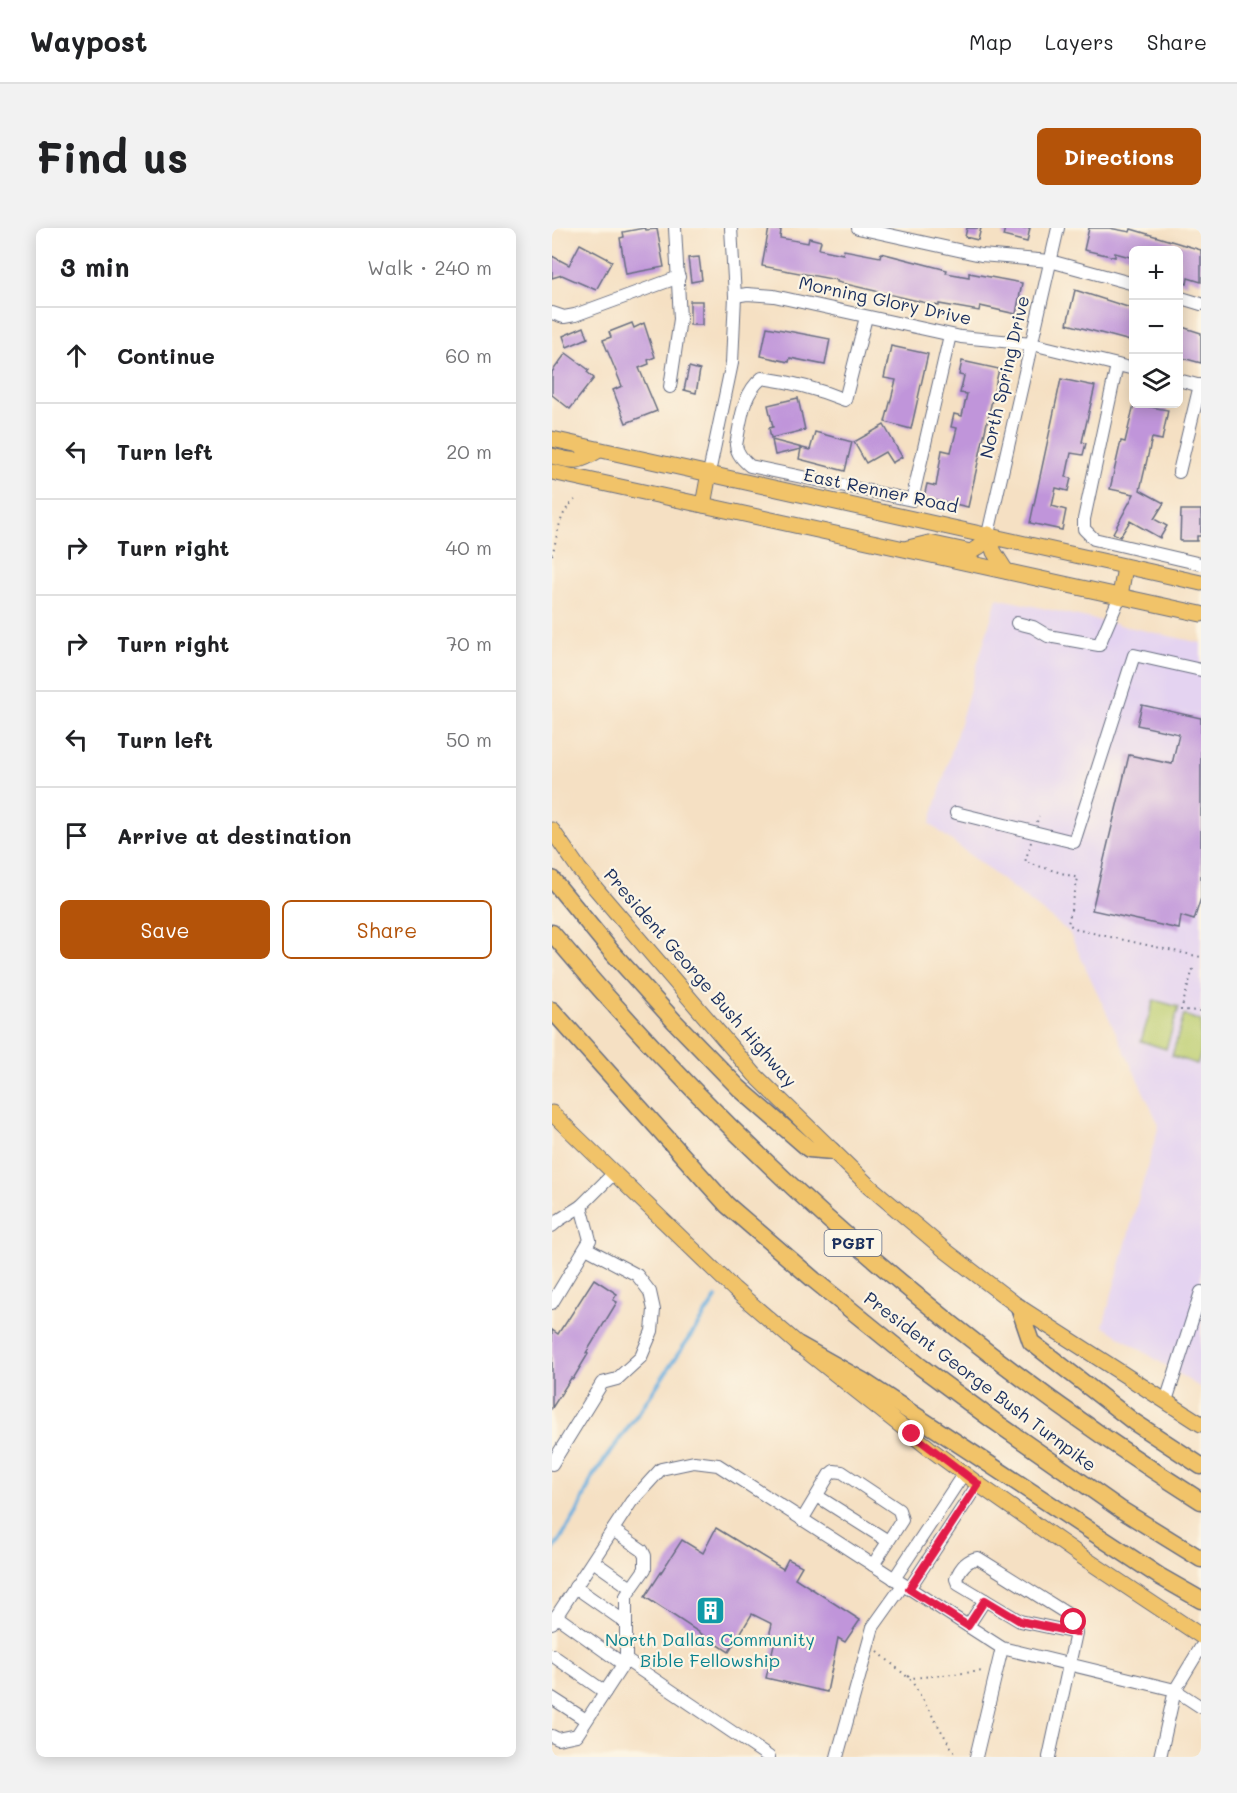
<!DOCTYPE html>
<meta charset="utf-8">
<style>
:root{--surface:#fff;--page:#f2f2f2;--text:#202124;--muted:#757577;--line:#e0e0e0;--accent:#b45309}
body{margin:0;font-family:Mali,sans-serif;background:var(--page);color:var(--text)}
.controls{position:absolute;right:18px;top:18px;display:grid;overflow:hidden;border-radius:9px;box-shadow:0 3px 15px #0003}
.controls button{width:54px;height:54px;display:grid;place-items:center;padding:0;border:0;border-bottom:2px solid var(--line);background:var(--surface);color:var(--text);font:30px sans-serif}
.stop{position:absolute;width:18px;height:18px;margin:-14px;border:4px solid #e11d48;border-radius:50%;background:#fff}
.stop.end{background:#e11d48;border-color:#fff;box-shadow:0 2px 6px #0008}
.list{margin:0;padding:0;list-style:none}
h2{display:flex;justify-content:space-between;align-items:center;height:78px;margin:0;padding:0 24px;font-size:26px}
h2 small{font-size:20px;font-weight:400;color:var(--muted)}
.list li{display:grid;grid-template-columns:39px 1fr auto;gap:18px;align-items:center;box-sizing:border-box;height:96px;padding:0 24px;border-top:2px solid var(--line)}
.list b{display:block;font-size:22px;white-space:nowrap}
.list em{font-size:20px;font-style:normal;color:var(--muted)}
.actions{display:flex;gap:12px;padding:18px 24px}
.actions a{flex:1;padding:14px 0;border:2px solid var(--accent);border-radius:9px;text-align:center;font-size:21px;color:var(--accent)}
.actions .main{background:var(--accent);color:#fff}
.icon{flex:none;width:33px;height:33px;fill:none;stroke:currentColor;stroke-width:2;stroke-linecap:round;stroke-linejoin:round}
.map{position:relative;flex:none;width:649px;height:1529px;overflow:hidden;border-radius:9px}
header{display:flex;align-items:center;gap:36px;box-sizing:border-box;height:84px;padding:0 30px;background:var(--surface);border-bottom:2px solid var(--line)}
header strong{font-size:28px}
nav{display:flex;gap:33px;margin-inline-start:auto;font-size:21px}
.intro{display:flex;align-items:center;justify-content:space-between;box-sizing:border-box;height:144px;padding:0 36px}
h1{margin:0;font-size:42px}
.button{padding:15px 27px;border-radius:9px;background:var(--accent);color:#fff;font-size:21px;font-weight:700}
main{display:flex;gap:36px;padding:0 36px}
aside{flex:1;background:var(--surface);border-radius:9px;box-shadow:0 3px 15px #0003}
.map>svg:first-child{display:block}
.built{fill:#e4d3f1}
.green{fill:#bccd70;stroke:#6c7e67;stroke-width:1.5}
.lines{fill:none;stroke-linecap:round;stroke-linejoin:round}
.stream{stroke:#69afdf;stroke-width:4}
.building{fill:#c095da}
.minor-casing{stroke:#676d81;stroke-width:14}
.major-casing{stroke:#676d81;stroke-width:17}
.highway-casing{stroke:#676d81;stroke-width:19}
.path{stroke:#676d81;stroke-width:2;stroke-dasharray:1.5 4.5;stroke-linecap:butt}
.minor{stroke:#fff;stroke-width:12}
.major{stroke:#f1c369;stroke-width:15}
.highway{stroke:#f1c369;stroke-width:16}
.route{stroke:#e11d48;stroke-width:8}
.labels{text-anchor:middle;stroke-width:4.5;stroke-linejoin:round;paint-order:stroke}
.shield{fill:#fcf5e5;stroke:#5e6a86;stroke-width:1.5}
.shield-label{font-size:16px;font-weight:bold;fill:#1b2f5e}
.street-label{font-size:18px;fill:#1b2f5e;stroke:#fcf5e5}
.culture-label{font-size:18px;fill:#0d838f;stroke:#fcf5e5}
</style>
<header>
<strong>Waypost</strong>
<nav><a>Map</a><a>Layers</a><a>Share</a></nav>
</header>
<div class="intro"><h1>Find us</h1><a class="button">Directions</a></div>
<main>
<aside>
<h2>3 min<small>Walk · 240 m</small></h2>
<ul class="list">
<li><svg class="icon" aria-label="ahead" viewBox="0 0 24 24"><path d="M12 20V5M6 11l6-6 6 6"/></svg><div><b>Continue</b></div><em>60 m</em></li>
<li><svg class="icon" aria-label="left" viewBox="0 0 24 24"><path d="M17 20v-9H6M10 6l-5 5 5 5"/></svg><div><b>Turn left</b></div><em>20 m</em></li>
<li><svg class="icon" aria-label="right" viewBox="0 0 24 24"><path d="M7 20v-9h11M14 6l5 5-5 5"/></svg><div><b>Turn right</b></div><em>40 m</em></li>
<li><svg class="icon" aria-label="right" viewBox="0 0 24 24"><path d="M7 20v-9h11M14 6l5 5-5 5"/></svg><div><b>Turn right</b></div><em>70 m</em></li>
<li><svg class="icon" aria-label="left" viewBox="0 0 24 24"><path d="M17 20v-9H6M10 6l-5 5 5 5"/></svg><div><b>Turn left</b></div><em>50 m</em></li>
<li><svg class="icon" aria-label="arrive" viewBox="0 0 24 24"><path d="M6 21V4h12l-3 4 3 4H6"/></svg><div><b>Arrive at destination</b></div></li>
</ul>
<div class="actions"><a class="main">Save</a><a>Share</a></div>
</aside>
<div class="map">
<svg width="649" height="1529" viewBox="0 0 649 1529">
<rect width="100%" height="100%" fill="#fcf5e5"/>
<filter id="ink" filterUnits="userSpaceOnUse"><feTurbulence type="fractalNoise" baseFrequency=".0167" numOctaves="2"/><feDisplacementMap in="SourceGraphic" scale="12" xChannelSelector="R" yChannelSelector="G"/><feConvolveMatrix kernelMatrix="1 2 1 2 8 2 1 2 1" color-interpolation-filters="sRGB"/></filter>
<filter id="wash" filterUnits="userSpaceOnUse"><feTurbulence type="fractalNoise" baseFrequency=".008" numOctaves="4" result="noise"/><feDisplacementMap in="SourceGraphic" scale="24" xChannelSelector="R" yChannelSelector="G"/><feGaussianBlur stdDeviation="1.35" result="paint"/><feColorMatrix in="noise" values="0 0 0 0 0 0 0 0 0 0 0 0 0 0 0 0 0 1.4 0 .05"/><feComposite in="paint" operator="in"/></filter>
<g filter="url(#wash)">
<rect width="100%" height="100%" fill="#f5e0c3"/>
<path class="built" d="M445,370L649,415V1160L551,1098L607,897L517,704L378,596Z"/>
<g class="green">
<path d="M602,772L627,779L614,821L589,813Z"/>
<path d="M632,787L649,793V825L645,836L620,828Z"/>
</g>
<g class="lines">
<path class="stream" d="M0,1324L25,1285L41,1248L85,1187L164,1070"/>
</g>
<g id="blocks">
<g class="building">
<path d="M92,0L94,2L105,1L112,39L74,46L68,10L72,9L71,4Z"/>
<path d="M217,0L229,2L228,10L256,15L257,10L269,13L267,21L291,26L292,22L328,29L329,25L395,42L394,45L417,49V45L470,55L464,86L428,78L427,83L387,76V78L285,54V52L210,38Z"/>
<path d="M415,0H429L426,12L413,9Z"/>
<path d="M453,0H478L475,14L451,8Z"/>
<path d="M537,0H557L578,4L579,1L649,22V54L636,50L635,56L627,53V22H582V30L563,25V29L532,22Z"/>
<path d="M28,16L60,33L44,62L10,47L0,50V28L17,37Z"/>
<path d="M147,29L150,52L139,54L136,30Z"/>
<path d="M523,62L582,81V114L515,96Z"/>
<rect x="138" y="73" width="12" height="24"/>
<path d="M80,95L82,100L92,95L103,129L96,132L97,136L87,140L105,183L74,195L61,162L70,158L51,112L59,109L57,104Z"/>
<path d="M627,98L649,105V135L627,129Z"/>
<path d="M32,99L36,110L15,119L11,108Z"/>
<path d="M215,99L278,111L273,137L238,130L237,134L209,128Z"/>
<path d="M339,118L376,126L359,201L333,194L344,152L332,150Z"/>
<path d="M14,125L37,142L35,144L42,150L18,181L0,167V144Z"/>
<path d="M410,133L447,141L416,279L372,269L375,256L384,258L390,222L399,224L405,200L399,199L402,186L410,188L415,166L408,165L412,148L407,147Z"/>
<path d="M137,139L148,142L144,165L132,162Z"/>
<path d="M509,151L543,158L530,214L534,215L531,227L519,225L514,249L519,250L516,263L504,260L500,278L514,282L510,302L478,295Z"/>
<path d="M246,170L253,202L219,210L217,200L221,199L216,177Z"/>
<path d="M582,176L616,182L610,212L600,210L588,262L612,275L602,291L615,298L608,310L578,293L568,309L561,305L582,266L558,261L569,213L573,214Z"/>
<path d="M332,197L350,229L340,235L333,224L314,235L302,214Z"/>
<path d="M263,204L300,214L293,243L247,231L249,221L223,227L220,212L258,222Z"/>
<path d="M629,282H649V308H645V313H628Z"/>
<path d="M590,477L649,490V670L642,692L629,688L627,701L540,682L577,527L620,536L627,506L585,497Z"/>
<path d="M42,1051L65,1066L61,1072L65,1074L34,1125L36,1126L21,1151L19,1150L0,1180V1102L6,1106L11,1098H12Z"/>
<path d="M164,1300L231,1341L236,1331L250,1338L243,1350L308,1392L293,1414L286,1410L275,1464L214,1450L223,1412H216L220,1396L200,1386L177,1424L93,1369L130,1312L151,1325Z"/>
</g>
</g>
</g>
<g filter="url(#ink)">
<use href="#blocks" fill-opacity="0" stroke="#676d81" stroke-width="1.5"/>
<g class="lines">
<defs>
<g id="minor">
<path d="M306,0L429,27L498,33L582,56"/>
<path d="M183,68L195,66L222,68L409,109L480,116L582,141"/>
<path d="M626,69L649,76"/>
<path d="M0,85L12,89L23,87L127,49"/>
<path d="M314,89L293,172C266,161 239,154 210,150C190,166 189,193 184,217C185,226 191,232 198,238L360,272L398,107"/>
<path d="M565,137L532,291V301L542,311L649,336"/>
<path d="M626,152L649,158"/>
<path d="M118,159L128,91L123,0"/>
<path d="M627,244L648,157"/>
<path d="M157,245L180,135L183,68L179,0"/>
<path d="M436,306L506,0"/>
<path d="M465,395L481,399L496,408L547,417L568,368"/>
<path d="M404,585L522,614L582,427L649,442"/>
<path d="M0,998L7,992L29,978"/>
<path d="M0,1075L38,1012L29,978L62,945"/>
<path d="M614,1173L649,1064"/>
<path d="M0,1236L50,1155L65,1151L89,1129L100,1103L102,1082L98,1064L85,1047L34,1020"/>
<path d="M265,1268L336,1313"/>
<path d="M250,1292L277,1247L282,1243L290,1244L347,1282L350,1292L321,1337"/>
<path d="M61,1302L90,1322L93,1328V1341L74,1368V1432"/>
<path d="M41,1333L79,1360"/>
<path d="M342,1351L412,1245"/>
<path d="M23,1359L73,1394"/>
<path d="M357,1361L426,1256"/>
<path d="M4,1388L71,1436"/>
<path d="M0,1395L79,1274L109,1241L142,1234L166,1237L450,1420L623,1462L608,1529"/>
<path d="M416,1398L433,1372"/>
<path d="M649,1419L623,1462L649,1479"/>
<path d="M0,1427L53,1464"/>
<path d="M0,1470L34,1492"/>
<path d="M0,1508L6,1511L25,1507L74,1432L217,1529"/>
<path d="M285,1529L321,1399L351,1357"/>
<path d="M424,1529L450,1420"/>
<path d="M497,1529L524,1405L522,1394L517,1387L426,1330C414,1332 408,1340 404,1351L406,1356L468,1393L524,1405"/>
</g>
<g id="major">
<path d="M0,211L649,355"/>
<path d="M0,228C24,234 26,235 47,222"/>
<path d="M0,244L649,386"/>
<path d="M151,277L157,245"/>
<path d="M436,306L442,324L454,343"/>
<path d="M356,320L377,315L419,324L428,318L436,306"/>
<path d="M568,368L573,339"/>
<path d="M0,602L27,641L203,847L316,957L394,1023L467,1079L649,1196"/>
<path d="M0,885L182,1061L247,1117L377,1220L426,1256L532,1330L649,1408"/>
</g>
<g id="highway">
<path d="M0,651L59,723L123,794L187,860L257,921L280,923"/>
<path d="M0,705C186,927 403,1118 649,1273"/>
<path d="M0,782L175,977L262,1052L369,1139L442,1193L568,1281L649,1331"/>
<path d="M467,1079L479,1114L582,1194L649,1238"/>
<path d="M247,1117L311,1153L607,1348L649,1372"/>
</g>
</defs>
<use href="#minor" class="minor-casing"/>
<use href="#major" class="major-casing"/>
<use href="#highway" class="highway-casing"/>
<g class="path">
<path d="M0,327C6,308 6,285 23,272"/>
<path d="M485,594L487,588"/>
<path d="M479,614L473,634L526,650L516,696L527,702L649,729"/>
<path d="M641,741L629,782L649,783"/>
<path d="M326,1424L359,1452L405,1529"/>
<path d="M356,1448L360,1450L432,1443"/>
</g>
<use href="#minor" class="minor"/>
<use href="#major" class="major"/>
<use href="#highway" class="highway"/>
</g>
</g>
<g class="lines" filter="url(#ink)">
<path class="route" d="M360,1206L426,1256L357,1361L416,1398L433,1372L468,1393L524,1405L522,1394"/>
</g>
<defs>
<symbol id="building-square" viewBox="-11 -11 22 22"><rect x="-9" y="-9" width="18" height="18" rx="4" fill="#0f9aa8" stroke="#fcf5e5"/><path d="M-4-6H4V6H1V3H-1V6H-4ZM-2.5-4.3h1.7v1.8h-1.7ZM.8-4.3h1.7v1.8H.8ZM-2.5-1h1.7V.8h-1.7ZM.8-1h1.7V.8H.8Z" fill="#fff"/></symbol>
</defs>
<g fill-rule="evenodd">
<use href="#building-square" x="142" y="1366" width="33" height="33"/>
</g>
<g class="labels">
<rect class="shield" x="272.5" y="1002" width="57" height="26" rx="4.5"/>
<g class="shield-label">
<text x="301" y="1021">PGBT</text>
</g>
<g class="street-label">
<text transform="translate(333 73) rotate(12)" y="6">Morning Glory Drive</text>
<text transform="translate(453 149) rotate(-77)" y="6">North Spring Drive</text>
<text transform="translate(329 263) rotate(12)" y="6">East Renner Road</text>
<text transform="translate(148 750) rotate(49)" y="6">President George Bush Highway</text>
<text transform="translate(428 1154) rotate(37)" y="6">President George Bush Turnpike</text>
</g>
<g class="culture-label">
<text x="158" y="1418">North Dallas Community<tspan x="158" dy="21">Bible Fellowship</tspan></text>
</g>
</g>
</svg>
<div class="controls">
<button>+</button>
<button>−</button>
<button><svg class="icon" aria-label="layers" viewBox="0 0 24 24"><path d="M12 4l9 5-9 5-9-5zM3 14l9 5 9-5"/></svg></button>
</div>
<div class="stop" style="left:522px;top:1394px"></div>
<div class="stop end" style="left:360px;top:1206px"></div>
</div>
</main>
